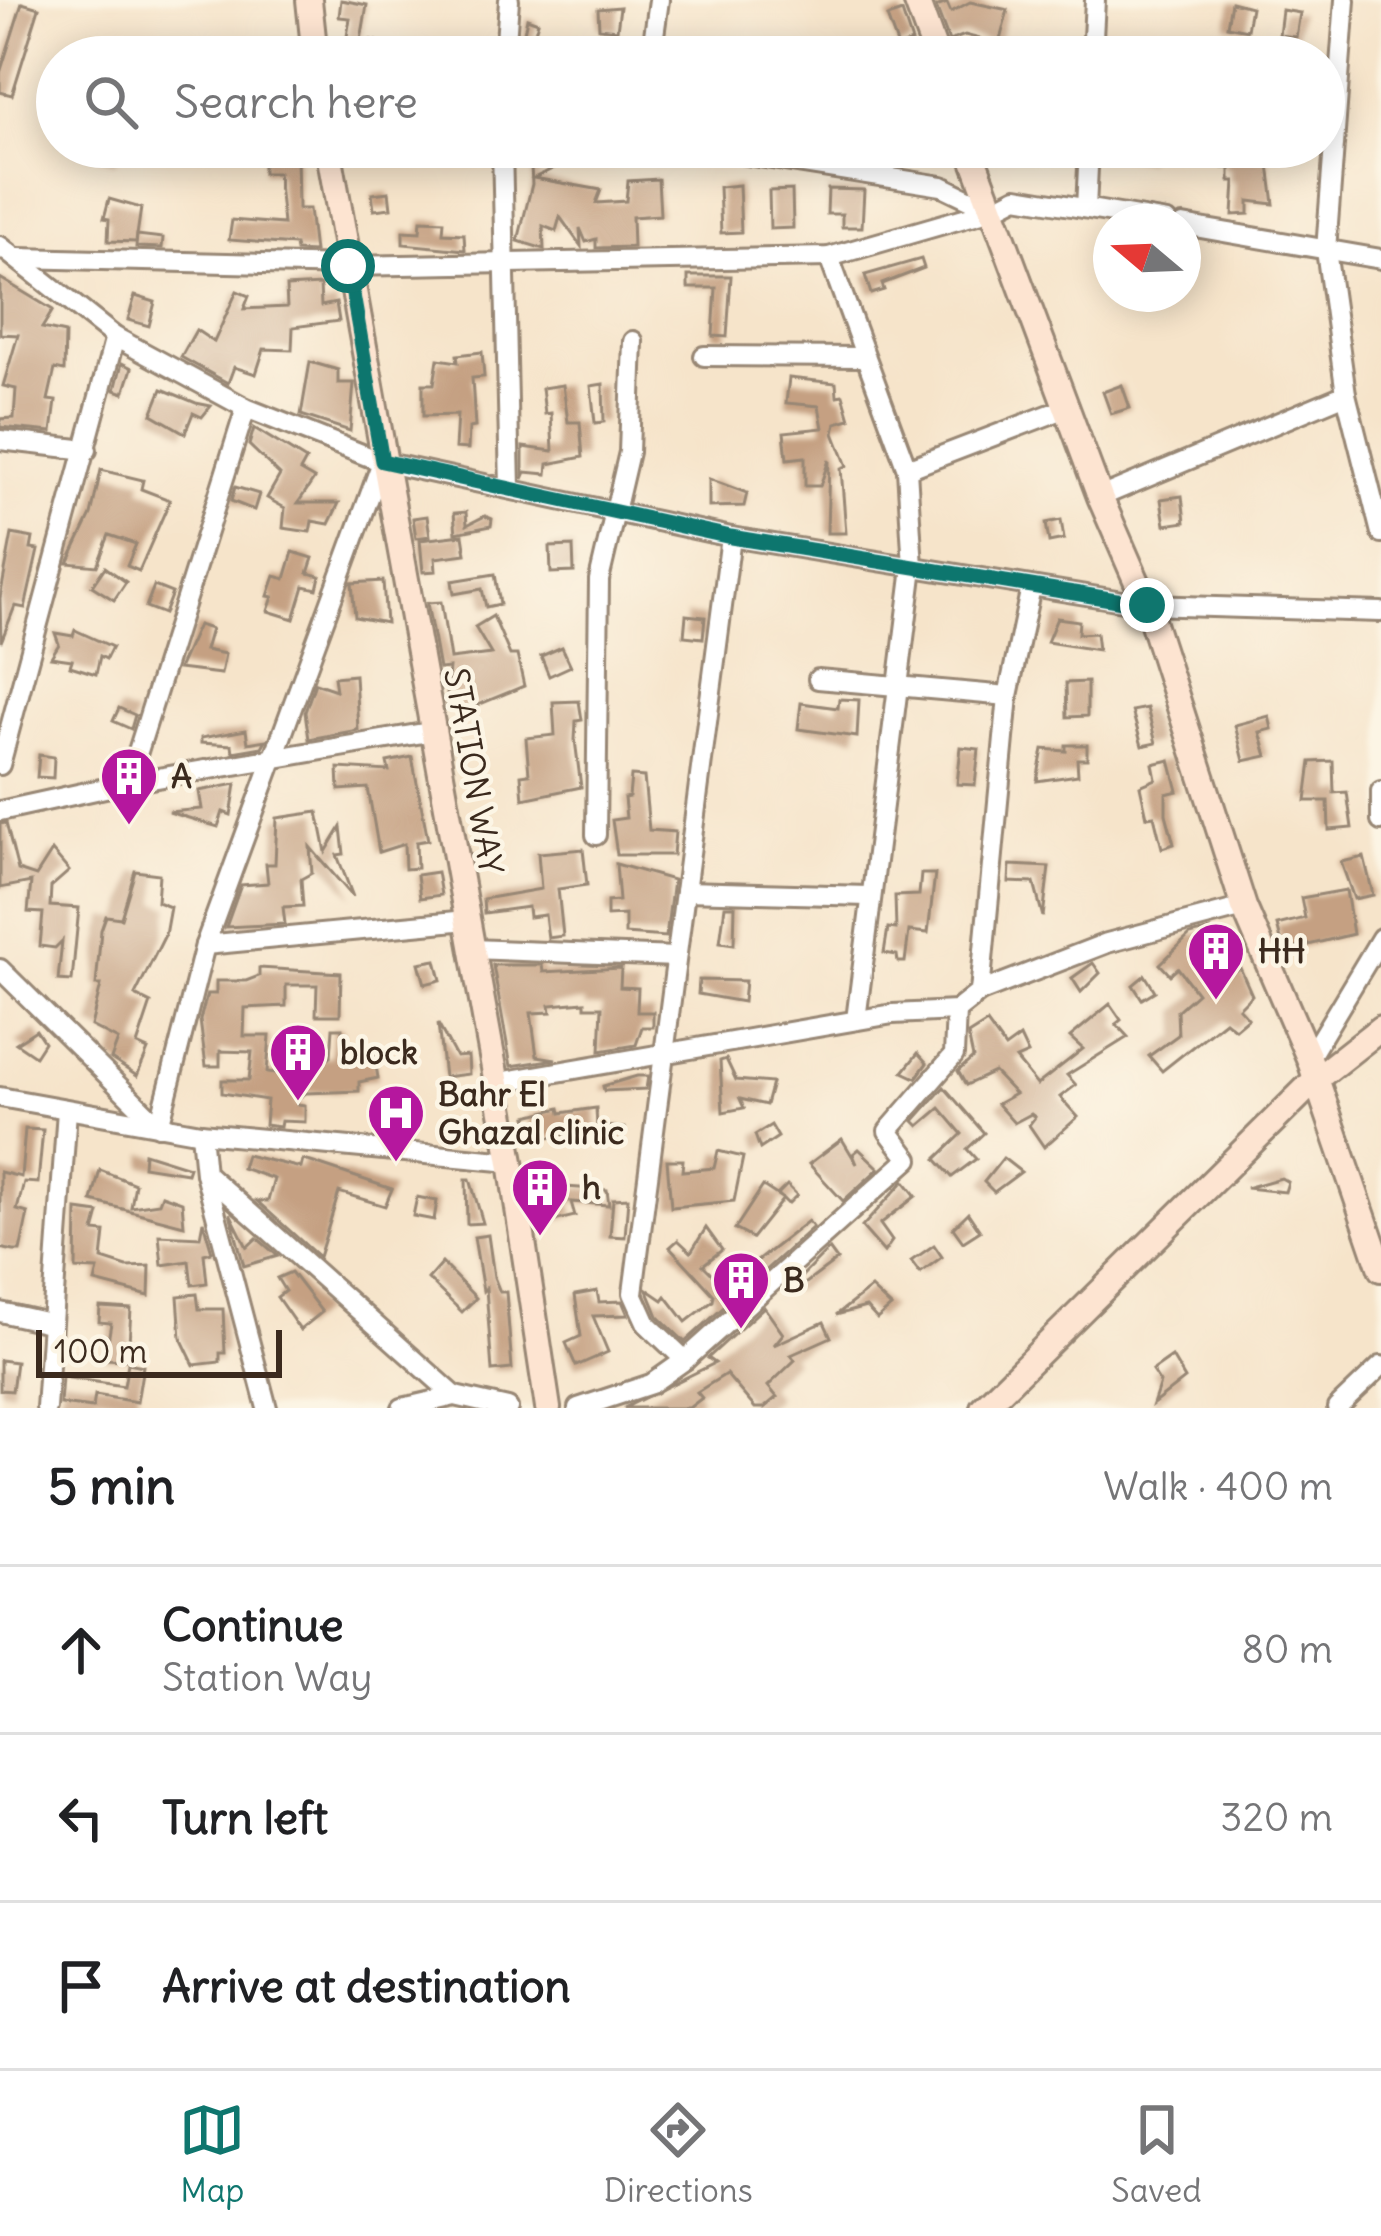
<!DOCTYPE html>
<meta charset="utf-8">
<style>
:root{--surface:#fff;--page:#f6f6f6;--text:#202124;--muted:#757577;--line:#e0e0e0;--accent:#0f766e}
body{margin:0;font-family:Delius,sans-serif;background:var(--page);color:var(--text)}
.compass{position:absolute;left:1093px;top:204px;width:108px;height:108px;border-radius:50%;background:var(--surface);box-shadow:0 6px 30px #0003;rotate:289deg}
.scale{position:absolute;left:36px;bottom:30px;width:246px;box-sizing:border-box;padding-left:12px;border:6px solid #3b2a1e;border-top:0;font-size:33px;line-height:42px;white-space:nowrap;color:#3b2a1e;-webkit-text-stroke:9px #fcf5e5;paint-order:stroke}
.stop{position:absolute;width:36px;height:36px;margin:-27px;border:9px solid #0f766e;border-radius:50%;background:#fff}
.stop.end{background:#0f766e;border-color:#fff;box-shadow:0 3px 12px #0008}
.list{margin:0;padding:0;list-style:none}
h2{display:flex;justify-content:space-between;align-items:center;height:156px;margin:0;padding:0 48px;font-size:51px}
h2 small{font-size:39px;font-weight:400;color:var(--muted)}
.list li{display:grid;grid-template-columns:78px 1fr auto;gap:36px;align-items:center;box-sizing:border-box;height:168px;padding:0 48px;border-top:3px solid var(--line)}
.list b{display:block;font-size:45px;white-space:nowrap}
.list p{margin:0;font-size:39px;white-space:nowrap;color:var(--muted)}
.list em{font-size:39px;font-style:normal;color:var(--muted)}
.icon{flex:none;width:66px;height:66px;fill:none;stroke:currentColor;stroke-width:2;stroke-linecap:round;stroke-linejoin:round}
.map{position:relative;flex:none;width:1381px;height:1408px;overflow:hidden}
.search{position:absolute;background:var(--surface);box-shadow:0 6px 30px #0003;left:36px;right:36px;top:36px;height:132px;display:flex;align-items:center;gap:30px;box-sizing:border-box;padding:0 42px;border-radius:66px;color:var(--muted);font-size:45px}
.sheet{height:660px;background:var(--surface)}
nav{display:flex;justify-content:space-around;align-items:center;box-sizing:border-box;height:168px;border-top:3px solid var(--line);background:var(--surface);font-size:33px;color:var(--muted)}
nav a{display:grid;justify-items:center;gap:6px}
nav .on{color:var(--accent)}
.map>svg:first-child{display:block}
.building{fill:#c5a082}
.lines{fill:none;stroke-linecap:round;stroke-linejoin:round}
.street-casing{stroke:#988774;stroke-width:24}
.secondary-casing{stroke:#988774;stroke-width:30}
.street{stroke:#fff;stroke-width:18}
.secondary{stroke:#fde4d1;stroke-width:24}
.route{stroke:#0f766e;stroke-width:15}
.labels{text-anchor:middle;stroke-width:9;stroke-linejoin:round;paint-order:stroke}
.street-label{font-size:33px;fill:#3b2a1e;stroke:#fcf5e5}
.poi-label{font-size:33px;font-weight:bold;fill:#3b2a1e;stroke:#fcf5e5;text-anchor:start}
</style>
<div class="map">
<svg width="1381" height="1408" viewBox="0 0 1381 1408">
<rect width="100%" height="100%" fill="#fcf5e5"/>
<filter id="ink" filterUnits="userSpaceOnUse"><feTurbulence type="fractalNoise" baseFrequency=".00833" numOctaves="2"/><feDisplacementMap in="SourceGraphic" scale="24" xChannelSelector="R" yChannelSelector="G"/><feConvolveMatrix kernelMatrix="1 2 1 2 8 2 1 2 1" color-interpolation-filters="sRGB"/></filter>
<filter id="wash" filterUnits="userSpaceOnUse"><feTurbulence type="fractalNoise" baseFrequency=".004" numOctaves="4" result="noise"/><feDisplacementMap in="SourceGraphic" scale="48" xChannelSelector="R" yChannelSelector="G"/><feGaussianBlur stdDeviation="2.7" result="paint"/><feColorMatrix in="noise" values="0 0 0 0 0 0 0 0 0 0 0 0 0 0 0 0 0 1.4 0 .05"/><feComposite in="paint" operator="in"/></filter>
<g filter="url(#wash)">
<rect width="100%" height="100%" fill="#f6e4ca"/>
<g id="blocks">
<g class="building">
<path d="M341,0L367,5L359,52L345,49L350,18L339,17Z"/>
<path d="M970,2L1008,10L999,44L965,35L949,41L936,7L947,3L951,12Z"/>
<path d="M1231,2L1251,7L1247,30L1227,26Z"/>
<path d="M22,3L39,8L12,95L0,92V73Z"/>
<path d="M620,7L617,30L599,28L598,9Z"/>
<path d="M1282,10L1300,13L1296,37L1279,35Z"/>
<path d="M902,12L912,42L898,47L887,17Z"/>
<path d="M527,18L538,22L527,57H519Z"/>
<path d="M371,40L393,45L387,57H366Z"/>
<path d="M75,147H121L115,163Z"/>
<path d="M597,147L534,178L601,190L596,203L626,201L628,181L658,179L660,215L632,217L633,247L596,248V239L586,242L580,228L581,246L560,217L556,231L543,226L544,249L518,241L532,184L530,148Z"/>
<path d="M1104,147H1148L1146,161L1103,154Z"/>
<path d="M1253,147L1254,158L1268,157L1274,204L1249,201V214L1233,215L1235,181H1230V168H1223L1222,151Z"/>
<path d="M297,154L298,209H309L314,252L296,251L295,245L229,240L232,220L283,224L278,173H263V156Z"/>
<path d="M739,185L741,232L721,233L719,187Z"/>
<path d="M828,189L864,190L862,227H842V214H827Z"/>
<path d="M792,190L793,228L770,229L769,191Z"/>
<path d="M389,192L391,208L374,210L372,194Z"/>
<path d="M109,199L141,208L136,242L108,241L109,219L104,218Z"/>
<path d="M421,220L444,221L443,233L464,234L465,250L403,244V231L420,232Z"/>
<path d="M137,235L163,238L162,248L136,247Z"/>
<path d="M921,259L924,268L882,284L884,290L871,294L865,275Z"/>
<path d="M688,276H731L727,337L713,336L716,288H688Z"/>
<path d="M0,278L53,310L42,328L65,333L64,371L55,369L48,400L56,401L52,432L0,427V419L14,418L16,389L3,386L18,335L0,334Z"/>
<path d="M320,285L321,306L336,303L339,321L293,327L292,350L264,349L256,374L234,367L228,383L181,357L196,330L214,342L237,291L249,296L244,309L287,307L286,287Z"/>
<path d="M135,296L155,302L149,326L128,320Z"/>
<path d="M482,352L484,377L472,378L475,427L469,428L468,449L455,448L457,415L423,416V384H434L438,359L458,362L457,355Z"/>
<path d="M310,362L338,370V383H354L350,431L301,415Z"/>
<path d="M122,363L132,368L124,393L115,390Z"/>
<path d="M789,378L836,383L837,396L843,395L850,419L836,423L834,433L847,466L841,468L846,533H827L829,460L820,486H805V457L787,459L784,432L823,428L819,406L786,403Z"/>
<path d="M603,384L604,422L595,423L591,386Z"/>
<path d="M563,385L568,422H580L583,457L548,464L547,474L526,472L523,479V447L553,451L551,413L545,414L542,388Z"/>
<path d="M1122,385L1130,408L1111,414L1103,392Z"/>
<path d="M162,389L196,403L211,406L202,417L193,413L185,433L152,414Z"/>
<path d="M254,428L306,460L300,471L314,479L298,503H339L329,524L312,521L310,532L283,528L285,508L267,498L280,475L249,445Z"/>
<path d="M101,470L143,480L141,489L170,500L139,571L127,566L136,544L109,535L97,566L68,563L91,515Z"/>
<path d="M709,479L747,493L744,506L709,507Z"/>
<path d="M235,487L259,494L254,510L231,501Z"/>
<path d="M1182,496L1185,522L1165,525L1161,499Z"/>
<path d="M466,512L467,525L485,516L492,519L491,526L456,533L454,513Z"/>
<path d="M427,516L430,536L416,538L413,518Z"/>
<path d="M1061,520L1064,539L1049,542L1046,523Z"/>
<path d="M12,534L33,538L31,549L38,550L25,608L15,606L1,642L0,598Z"/>
<path d="M463,535L466,554L435,558L436,571L423,572L420,540Z"/>
<path d="M573,546L574,572L551,573L550,547Z"/>
<path d="M293,552L313,558L308,573L320,576L317,589L304,586L294,619L268,611L273,597L268,596L275,576L285,579Z"/>
<path d="M105,567L126,582L114,600L92,586Z"/>
<path d="M495,574L500,604L486,607L482,589L454,594L452,581Z"/>
<path d="M383,581L386,623L355,617L352,583Z"/>
<path d="M154,586L172,593L164,614L146,607Z"/>
<path d="M441,602L450,659L491,654L475,627L493,616L510,655H517L524,686L468,709L446,710L449,668L439,669L427,603Z"/>
<path d="M686,615L705,617L703,638L684,636Z"/>
<path d="M1057,618L1079,621L1078,634L1096,633L1098,650L1047,642Z"/>
<path d="M198,625L211,629L205,650L225,654L221,674L178,669Z"/>
<path d="M75,630L112,647L106,659L100,656L96,674L70,666L72,660L51,657L59,644L55,633L73,636Z"/>
<path d="M562,647L571,666L549,676L541,656Z"/>
<path d="M355,675L358,730L309,739L305,712L315,683L336,690L334,677Z"/>
<path d="M1087,682V716L1067,717L1066,683Z"/>
<path d="M839,699L859,700L857,737L798,729L801,703L838,708Z"/>
<path d="M579,701L582,720L576,721L575,740L581,787L523,799L521,775L529,774L526,738L555,735L553,702Z"/>
<path d="M119,708L135,715L131,729L113,721Z"/>
<path d="M1147,708L1156,743L1142,746L1132,711Z"/>
<path d="M1269,716L1272,729L1260,732L1267,756L1244,761L1235,725Z"/>
<path d="M246,730L248,743L266,740L262,747L233,752L232,745L201,743V738Z"/>
<path d="M1066,745H1087V759H1077L1078,775L1037,781L1043,749L1066,751Z"/>
<path d="M961,747L979,749L975,785L957,784Z"/>
<path d="M39,755L54,757L53,778L37,777Z"/>
<path d="M412,757L428,840L416,842L417,868L405,869L404,844L379,852L368,788L339,790L338,768L389,771L387,762Z"/>
<path d="M1170,760L1178,791L1166,794V814L1174,844L1162,848L1154,816L1147,817L1140,786L1156,779L1153,764Z"/>
<path d="M1333,761L1334,793L1347,792L1352,828L1329,830L1328,801H1306L1311,762Z"/>
<path d="M631,776L644,777L649,830L675,832L673,855H617L612,820L626,818L624,798L629,797Z"/>
<path d="M236,784L231,815L223,812L218,827L169,812L202,809L199,791Z"/>
<path d="M318,812L326,852L341,827L344,854L337,855L353,897L310,847L312,873L301,879L303,906L283,907L285,924L226,927L241,885L268,883L266,864H275L277,818Z"/>
<path d="M6,823L18,870L36,876L52,851L69,871L51,887L50,906L79,908L72,981L58,980L62,941L55,948L40,946L43,913L28,912L31,882L0,888V824Z"/>
<path d="M583,849L587,885L558,889L563,936L548,938L545,915L529,917L528,907L484,913L483,899L541,889L538,853Z"/>
<path d="M1364,857L1373,895L1354,899L1341,862Z"/>
<path d="M616,864L673,880L666,937L625,934V915L607,916V902L619,901Z"/>
<path d="M1010,865L1049,867L1043,917L1034,883L1009,882Z"/>
<path d="M135,871L159,874L157,902L170,907L165,935L135,995L151,1003L137,1045L148,1050L137,1076L111,1059L118,1040L91,1026L101,985H96L101,930L106,916L121,918Z"/>
<path d="M437,872L441,895L420,898L417,875Z"/>
<path d="M921,874H935L928,933L909,931L905,962H898L897,955L884,953L888,928L896,929L895,896L919,895Z"/>
<path d="M1346,890L1353,934L1284,951L1277,925L1305,918L1301,898Z"/>
<path d="M725,906H735L734,944L720,942Z"/>
<path d="M1211,930L1217,936L1210,943L1236,970L1240,968L1252,995L1239,1008L1248,1018L1235,1029L1225,1021L1162,1071L1149,1056L1178,1035L1177,1011L1197,993L1178,968L1170,975L1160,964L1190,935Z"/>
<path d="M436,960L441,980L425,984L419,963Z"/>
<path d="M1093,963L1100,973L1081,992L1072,978Z"/>
<path d="M493,965H542L543,972L621,968L620,987L638,988L637,1012H653V1027H642L636,1045L600,1051L602,1007H585V1002L550,1005L551,1012L531,1013L537,1056L556,1059L511,1066Z"/>
<path d="M259,968L341,973L340,1015H316L317,985H286V1006L245,1008L244,1036H270L267,1072L303,1076V1060L331,1057L333,1028H342L343,1057L374,1054L378,1078L359,1082V1091L306,1093L297,1099V1104L305,1105V1122L281,1121L280,1127L265,1125L267,1100L222,1093V1080H249L252,1052L220,1051V1066H206L200,1020L207,994H216V981H246L259,976Z"/>
<path d="M1145,975L1155,991L1142,999L1133,985Z"/>
<path d="M699,980L745,981L743,1002L698,994Z"/>
<path d="M1110,1004L1121,1020L1116,1024L1128,1037L1067,1075L1076,1085L1060,1097L1078,1117L1044,1147L1029,1125L1035,1117L1031,1114L1014,1123L997,1104L1015,1094L994,1072L966,1085L958,1071L973,1058L968,1035L987,1023L1005,1048L1020,1037L1028,1054L1016,1059L1037,1085L1083,1049L1070,1037Z"/>
<path d="M438,1024L456,1057L468,1056L469,1074L444,1077Z"/>
<path d="M36,1030L44,1042L35,1056L16,1043Z"/>
<path d="M918,1053L927,1063L916,1078L903,1072Z"/>
<path d="M726,1059L736,1080L772,1083L766,1105L740,1099L744,1108L723,1112L720,1061Z"/>
<path d="M637,1076H648L646,1089L604,1091L603,1086Z"/>
<path d="M944,1087L984,1133L967,1149L976,1159L952,1177L936,1159L962,1134L940,1108L919,1126L914,1121Z"/>
<path d="M560,1108L561,1113L596,1108L597,1128L534,1141L527,1116Z"/>
<path d="M771,1125L778,1137L760,1149L755,1135Z"/>
<path d="M604,1126L624,1128L623,1145L603,1144Z"/>
<path d="M25,1129L43,1130L38,1183L24,1182L17,1210L28,1213L20,1251H14L0,1248V1172L21,1177Z"/>
<path d="M842,1139L857,1164L853,1154L859,1149L879,1168L843,1201L809,1164Z"/>
<path d="M718,1151L743,1157L734,1201L671,1207L667,1160H683L682,1171L714,1168Z"/>
<path d="M144,1153L189,1167L187,1173L143,1166Z"/>
<path d="M246,1155L301,1168L303,1160L311,1162L392,1189L385,1206L339,1192L319,1257L257,1201H268L274,1179L242,1168Z"/>
<path d="M1003,1158L1021,1172L994,1192L984,1182Z"/>
<path d="M100,1170L135,1184L131,1207L159,1203L162,1195L182,1202L184,1225L92,1201Z"/>
<path d="M1281,1178L1288,1182L1285,1192L1246,1188Z"/>
<path d="M466,1179H470L483,1223L467,1224Z"/>
<path d="M904,1181L916,1196L880,1224L892,1241L884,1252L862,1227Z"/>
<path d="M537,1185L607,1190L609,1205L571,1202L575,1216L550,1222L548,1199L535,1197Z"/>
<path d="M787,1185L797,1195L788,1204L783,1199L752,1238L735,1229L763,1186L783,1199L778,1194Z"/>
<path d="M417,1197L437,1201L434,1220L413,1216Z"/>
<path d="M628,1198L625,1237L610,1236L613,1199Z"/>
<path d="M77,1210L99,1213L94,1231L105,1232L102,1259L127,1267L150,1266L149,1296L95,1282L98,1270L76,1269Z"/>
<path d="M230,1213L247,1247L257,1238L278,1256L244,1266Z"/>
<path d="M968,1213L980,1231L963,1242L953,1228Z"/>
<path d="M203,1221L212,1252L204,1254L207,1283L192,1285L189,1261L162,1265L159,1235L200,1237Z"/>
<path d="M808,1221L813,1227L762,1273L752,1265Z"/>
<path d="M706,1228L722,1250L703,1265L725,1287L740,1275L748,1285L685,1342L658,1316L647,1289L663,1300L666,1296L686,1322L713,1301L714,1295L670,1247L678,1240L691,1252Z"/>
<path d="M488,1235L494,1277L500,1292H506L512,1369L492,1371L486,1288L483,1291L474,1237Z"/>
<path d="M934,1245L942,1257L920,1273L911,1261Z"/>
<path d="M829,1249L837,1260L794,1292L790,1288Z"/>
<path d="M442,1263L476,1298L462,1312L428,1279Z"/>
<path d="M291,1272L322,1312L300,1330L277,1297L285,1291L277,1278Z"/>
<path d="M871,1288L891,1307L877,1319L866,1307L836,1315Z"/>
<path d="M597,1291L599,1302L622,1301L628,1315L593,1316L608,1352L576,1366L566,1343L581,1336L575,1295Z"/>
<path d="M197,1294L199,1309H223L225,1353H220V1362L194,1365L181,1338L178,1296Z"/>
<path d="M100,1307L131,1309L128,1360L105,1359L111,1323L99,1322Z"/>
<path d="M764,1307L783,1334L774,1345L824,1322L831,1337L791,1355L795,1360L768,1386L777,1397L764,1408H755L726,1374L697,1392L702,1398L689,1408H624L715,1363L708,1358Z"/>
<path d="M1172,1357L1185,1379L1153,1404L1160,1383L1152,1371Z"/>
<path d="M0,1360L16,1362L12,1391L0,1390Z"/>
<path d="M128,1363L143,1366L137,1402L95,1395L93,1408L60,1404L62,1377L124,1386Z"/>
</g>
</g>
</g>
<g filter="url(#ink)">
<use href="#blocks" fill-opacity="0" stroke="#988774" stroke-width="3"/>
<g class="lines">
<defs>
<g id="street">
<path d="M1345,0L1326,250L1346,394L1381,533"/>
<path d="M505,57L509,0"/>
<path d="M651,57L659,0"/>
<path d="M1092,57L1095,0"/>
<path d="M502,147L510,488"/>
<path d="M1086,208L1089,147"/>
<path d="M992,210L1017,197L1167,222"/>
<path d="M1183,225L1381,259"/>
<path d="M0,246L115,337L246,408L382,462L731,537L1147,605L1381,612"/>
<path d="M829,257L907,469L913,567L856,1020"/>
<path d="M18,258L348,266L829,257L992,210L942,186L697,147"/>
<path d="M704,356L864,357"/>
<path d="M0,440L87,450"/>
<path d="M907,469L1069,407"/>
<path d="M1100,497L1346,394"/>
<path d="M818,679L1008,696"/>
<path d="M0,765L115,337"/>
<path d="M128,783L246,408"/>
<path d="M1381,791V821"/>
<path d="M0,811L128,783L435,731"/>
<path d="M596,835L599,580L629,452L633,341"/>
<path d="M685,891L868,896"/>
<path d="M205,945L467,920"/>
<path d="M472,949L676,957"/>
<path d="M0,969L159,1126"/>
<path d="M980,992L1107,943L1244,907"/>
<path d="M1309,1058L1381,938"/>
<path d="M494,1083L893,1014L956,1011L980,992L1008,696L1031,587"/>
<path d="M0,1097L201,1133L511,1162"/>
<path d="M159,1126L205,945L382,462"/>
<path d="M201,1133L205,1173L267,1408"/>
<path d="M205,1173L455,1396"/>
<path d="M0,1312L49,1323"/>
<path d="M685,1360L647,1324L633,1293L731,537"/>
<path d="M46,1408L67,1110"/>
<path d="M402,1408L455,1396L508,1408"/>
<path d="M578,1408L651,1384L685,1360L909,1159L888,1131L954,1055L956,1011"/>
<path d="M1337,1408L1381,1366"/>
</g>
<g id="secondary">
<path d="M309,0L315,57"/>
<path d="M916,0L937,57"/>
<path d="M328,147L511,1162L548,1408"/>
<path d="M969,147L1100,497L1147,605L1244,907L1309,1058L1381,1269"/>
<path d="M983,1408L1316,1079L1381,1028"/>
</g>
</defs>
<use href="#street" class="street-casing"/>
<use href="#secondary" class="secondary-casing"/>
<use href="#street" class="street"/>
<use href="#secondary" class="secondary"/>
</g>
</g>
<g class="lines" filter="url(#ink)">
<path class="route" d="M348,266L382,461L731,537L1147,605"/>
</g>
<defs>
<symbol id="building-pin" viewBox="-11 -11 22 30"><path d="M0 17L-7.5 6A9.5 9.5 0 1 1 7.5 6Z" fill="#b5179e" stroke="#fcf5e5"/><path d="M-4-6H4V6H1V3H-1V6H-4ZM-2.5-4.3h1.7v1.8h-1.7ZM.8-4.3h1.7v1.8H.8ZM-2.5-1h1.7V.8h-1.7ZM.8-1h1.7V.8H.8Z" fill="#fff"/></symbol>
<symbol id="hospital-pin" viewBox="-11 -11 22 30"><path d="M0 17L-7.5 6A9.5 9.5 0 1 1 7.5 6Z" fill="#b5179e" stroke="#fcf5e5"/><path d="M-5-5h3v3.5h4V-5h3V5h-3V1.5h-4V5h-3Z" fill="#fff"/></symbol>
</defs>
<g fill-rule="evenodd">
<use href="#building-pin" x="96" y="743" width="66" height="90"/>
<use href="#building-pin" x="1183" y="918" width="66" height="90"/>
<use href="#building-pin" x="265" y="1019" width="66" height="90"/>
<use href="#hospital-pin" x="363" y="1080" width="66" height="90"/>
<use href="#building-pin" x="507" y="1154" width="66" height="90"/>
<use href="#building-pin" x="708" y="1247" width="66" height="90"/>
</g>
<g class="labels">
<g class="street-label">
<text transform="translate(474 771) rotate(80)" y="12">STATION WAY</text>
</g>
<g class="poi-label">
<text x="171" y="788">A</text>
<text x="1258" y="963">HH</text>
<text x="340" y="1064">block</text>
<text x="438" y="1106">Bahr El<tspan x="438" dy="38">Ghazal clinic</tspan></text>
<text x="582" y="1199">h</text>
<text x="783" y="1292">B</text>
</g>
</g>
</svg>
<svg class="compass" viewBox="-18 -18 36 36"><path d="M0-13l5 13h-10z" fill="#e53935"/><path d="M0 13l5-13h-10z" fill="#757577"/></svg>
<div class="scale">100 m</div>
<div class="stop" style="left:348px;top:266px"></div>
<div class="stop end" style="left:1147px;top:605px"></div>
<div class="search"><svg class="icon" aria-label="search" viewBox="0 0 24 24"><circle cx="10" cy="10" r="6"/><path d="M15 15l6 6"/></svg>Search here</div>
</div>
<section class="sheet">
<h2>5 min<small>Walk · 400 m</small></h2>
<ul class="list">
<li><svg class="icon" aria-label="ahead" viewBox="0 0 24 24"><path d="M12 20V5M6 11l6-6 6 6"/></svg><div><b>Continue</b><p>Station Way</p></div><em>80 m</em></li>
<li><svg class="icon" aria-label="left" viewBox="0 0 24 24"><path d="M17 20v-9H6M10 6l-5 5 5 5"/></svg><div><b>Turn left</b></div><em>320 m</em></li>
<li><svg class="icon" aria-label="arrive" viewBox="0 0 24 24"><path d="M6 21V4h12l-3 4 3 4H6"/></svg><div><b>Arrive at destination</b></div></li>
</ul>
</section>
<nav>
<a class="on"><svg class="icon" aria-label="map" viewBox="0 0 24 24"><path d="M3 6l6-2 6 2 6-2v14l-6 2-6-2-6 2zM9 4v14M15 6v14"/></svg>Map</a>
<a><svg class="icon" aria-label="directions" viewBox="0 0 24 24"><path d="M12 3l9 9-9 9-9-9zM9 14v-3h6M13 9l2 2-2 2"/></svg>Directions</a>
<a><svg class="icon" aria-label="saved" viewBox="0 0 24 24"><path d="M7 4h10v16l-5-4-5 4z"/></svg>Saved</a>
</nav>
